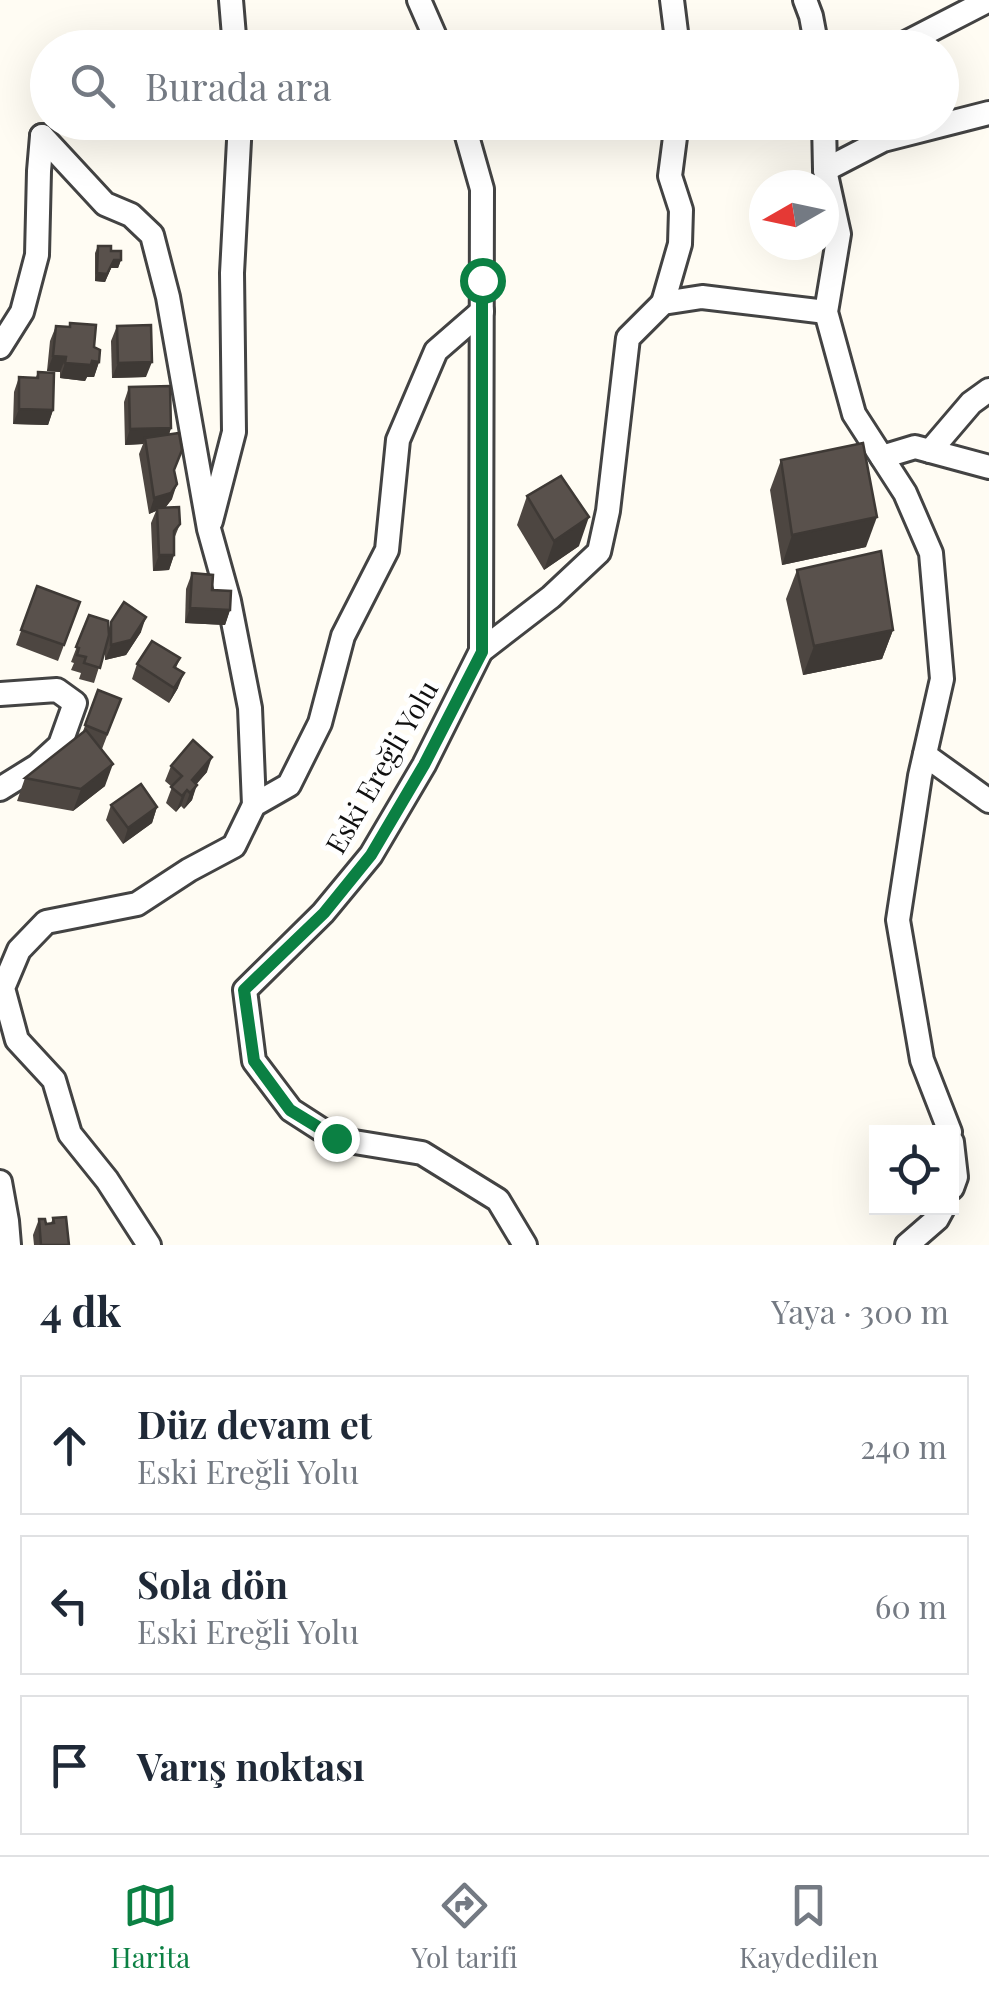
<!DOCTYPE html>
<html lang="tr">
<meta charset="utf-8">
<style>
:root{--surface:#fff;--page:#f6f6f7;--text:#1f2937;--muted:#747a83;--line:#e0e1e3;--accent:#0b8043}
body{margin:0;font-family:"Playfair Display",serif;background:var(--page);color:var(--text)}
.controls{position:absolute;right:30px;bottom:30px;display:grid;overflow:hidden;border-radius:0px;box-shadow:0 10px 40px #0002}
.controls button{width:90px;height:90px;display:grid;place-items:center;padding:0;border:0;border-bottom:2px solid var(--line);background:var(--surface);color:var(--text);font:50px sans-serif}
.compass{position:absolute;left:749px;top:170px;width:90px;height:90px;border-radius:50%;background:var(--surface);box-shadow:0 10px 40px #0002;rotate:261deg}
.stop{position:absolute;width:30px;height:30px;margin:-22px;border:8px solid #0b8043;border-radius:50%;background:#fff}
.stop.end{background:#0b8043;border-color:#fff;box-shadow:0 2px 10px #0008}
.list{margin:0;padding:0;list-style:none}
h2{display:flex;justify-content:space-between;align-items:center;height:130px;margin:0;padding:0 40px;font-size:42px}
h2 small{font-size:32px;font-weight:400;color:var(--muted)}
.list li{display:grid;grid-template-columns:65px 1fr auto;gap:30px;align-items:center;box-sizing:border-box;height:140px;margin:0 20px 20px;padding:0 20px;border:2px solid var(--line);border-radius:0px}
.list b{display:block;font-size:38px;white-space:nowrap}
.list p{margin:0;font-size:32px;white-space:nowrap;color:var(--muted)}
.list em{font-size:32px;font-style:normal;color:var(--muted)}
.icon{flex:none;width:55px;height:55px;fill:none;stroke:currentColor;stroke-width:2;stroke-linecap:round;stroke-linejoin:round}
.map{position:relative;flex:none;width:989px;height:1245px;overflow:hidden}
.search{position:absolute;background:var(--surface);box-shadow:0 10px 40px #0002;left:30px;right:30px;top:30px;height:110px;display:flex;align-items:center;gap:25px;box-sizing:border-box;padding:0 35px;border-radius:55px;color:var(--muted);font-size:38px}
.sheet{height:610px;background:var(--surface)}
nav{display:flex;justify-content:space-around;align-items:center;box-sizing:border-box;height:140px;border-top:2px solid var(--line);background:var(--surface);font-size:28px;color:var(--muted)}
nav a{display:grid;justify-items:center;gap:5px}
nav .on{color:var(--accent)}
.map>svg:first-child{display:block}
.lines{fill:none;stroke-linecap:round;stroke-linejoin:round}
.street-casing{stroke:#434343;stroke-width:28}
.street{stroke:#fff;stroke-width:22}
.wall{fill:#4d4641}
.shaded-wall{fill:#3e3935}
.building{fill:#59514c;stroke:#3e3935;stroke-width:2.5}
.route{stroke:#0b8043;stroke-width:12}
.labels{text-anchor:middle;stroke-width:10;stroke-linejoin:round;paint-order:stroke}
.street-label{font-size:28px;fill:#101010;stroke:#fff}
</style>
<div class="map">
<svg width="989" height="1245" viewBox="0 0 989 1245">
<rect width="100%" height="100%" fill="#fffcf3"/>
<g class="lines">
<defs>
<g id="street">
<path d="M231,0L235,48"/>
<path d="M419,0L440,48"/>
<path d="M672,0L678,48"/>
<path d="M805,0L811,16L817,48"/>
<path d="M896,48L989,0"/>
<path d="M463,122L482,189L481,651L424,765L371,855L323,913L245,990L254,1061L291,1110L336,1139L422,1153L498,1200L525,1245"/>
<path d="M824,122L825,170L839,234L826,312L854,414L905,493L931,553L942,679L920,776L898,920L922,1060L950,1132"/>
<path d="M42,136L105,204L131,215L152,235L168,297L209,529L229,601L250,708L254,805"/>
<path d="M825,170L883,140L989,113"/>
<path d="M663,303L680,244L681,210L670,176L677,122"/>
<path d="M0,347L22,312L37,255L39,171L42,136"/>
<path d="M930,451L971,403L989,390"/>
<path d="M882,457L915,447L989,467"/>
<path d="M211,521L234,432L232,273L240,122"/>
<path d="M481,651L551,597L599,552L608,511L628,338L663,303L702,297L826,312"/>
<path d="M0,694L57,690L75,703L60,745L37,766L0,789"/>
<path d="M925,755L989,801"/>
<path d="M952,1142L956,1177L952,1188"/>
<path d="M0,1182L7,1221L9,1245"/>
<path d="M149,1245L107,1180L70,1134L54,1080L17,1040L3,988L19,950L46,922L137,904L189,870L234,846L254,805L289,785L320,723L343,636L387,550L398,440L436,351L482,311"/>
<path d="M907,1245L937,1219L943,1208"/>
</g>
</defs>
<use href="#street" class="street-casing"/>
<use href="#street" class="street"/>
</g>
<g class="wall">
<path d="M98,246L111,251L121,260L118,268H111L105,282L95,281V253Z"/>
<path d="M70,323L94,347L99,362L94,377H87L85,381L60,378V372L47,371L50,341L56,326L69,327Z"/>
<path d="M117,326L146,377L112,378L111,341Z"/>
<path d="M38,372L53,410L48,425L13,424L14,392L19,377H36Z"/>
<path d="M129,387L171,428L169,434L174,471L172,499L165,508L180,524L174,539V555L169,570L153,571L151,523L156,511L149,514L139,454L143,444L125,445L124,402Z"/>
<path d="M781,460L866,547L782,565L770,490Z"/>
<path d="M527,496L579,546L544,570L517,525Z"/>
<path d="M797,570L893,630L882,659L803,675L786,599Z"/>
<path d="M192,573L212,590L230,610L225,625L185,623L186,589Z"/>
<path d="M37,586L80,602L58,661L16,645Z"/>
<path d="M89,615L109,628L111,622L141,632L126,655L105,660V648L94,683L79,679L81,673L71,670L74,663L71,662Z"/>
<path d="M180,658L176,668L178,688L169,703L132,679L137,664Z"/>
<path d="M98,690L121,699L102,749L105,786L73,811L17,801L25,778L82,734Z"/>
<path d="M171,766L207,772L196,784L192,800L184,809L181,806L176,812L166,803L172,787L165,781Z"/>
<path d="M111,805L157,807L152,823L123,844L106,820Z"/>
<path d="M53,1218L69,1245H34L33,1235L39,1219L46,1224L51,1223Z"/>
</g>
<g class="shaded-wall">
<path d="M114,260H121L118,268H111L105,282L95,281L97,273Z"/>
<path d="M53,356L66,357L60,372L47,371Z"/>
<path d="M92,361L99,362L94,377H87L85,381L60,378L65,363Z"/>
<path d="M152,362L146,377L112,378L118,363Z"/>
<path d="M19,409L53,410L48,425L13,424Z"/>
<path d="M171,428L166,444L145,438L143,444L125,445L130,429Z"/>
<path d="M177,484L172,499L165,508H157L156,511L149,514L154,498Z"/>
<path d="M589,517L579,546L544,570L554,541Z"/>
<path d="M877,517L866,547L782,565L792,535Z"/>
<path d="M159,555H174L169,570L153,571Z"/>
<path d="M190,608L230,610L225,625L185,623Z"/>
<path d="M146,617L141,632L126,655L105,660L111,645Z"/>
<path d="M893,630L882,659L803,675L814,646Z"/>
<path d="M184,673L178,688L169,703L174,688Z"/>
<path d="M212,757L207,772L189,793L192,780Z"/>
<path d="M113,764L105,786L73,811L81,789Z"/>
<path d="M197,785L192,800L184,809L190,793Z"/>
<path d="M187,790L181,806L176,812L182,796Z"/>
<path d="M157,807L152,823L123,844L128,828Z"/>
</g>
<g class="building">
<path d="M98,246H111V251H121V260H114L107,274L97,273Z"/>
<path d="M70,323L96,325L94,347L100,350L99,362L92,361L91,365L65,363L66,357L53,356L56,326L70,327Z"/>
<path d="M151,325L152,362L118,363L117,326Z"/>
<path d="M38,372L54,373L53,410L19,409V377L38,378Z"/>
<path d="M170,386L171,428L130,429L129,387Z"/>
<path d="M179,433L182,450L174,470L177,484L171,493L154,498L145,438Z"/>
<path d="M863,443L877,517L792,535L781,460Z"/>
<path d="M561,476L589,517L554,541L527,496Z"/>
<path d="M179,507L180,524L174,531V555H159L157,508Z"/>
<path d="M881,551L893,630L814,646L797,570Z"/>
<path d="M192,573L213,575L212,590L231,591L230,610L190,608Z"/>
<path d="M37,586L80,602L64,645L21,630Z"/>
<path d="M124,602L146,617L131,640L111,645V622Z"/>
<path d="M89,615L108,621L109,635L100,668L84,663L86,657L77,655L79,648L76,647Z"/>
<path d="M152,641L180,658L174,667L184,673L174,688L137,664Z"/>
<path d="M98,690L121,699L107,734L85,725Z"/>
<path d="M86,730L113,764L81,789L25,778Z"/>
<path d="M193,740L212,757L192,780L197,785L190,793L187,790L182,796L171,787L182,776L171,766Z"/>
<path d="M141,784L157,807L128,828L111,805Z"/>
<path d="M66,1217L69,1245H41L39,1219H45L46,1224L54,1223L53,1218Z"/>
</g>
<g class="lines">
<path class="route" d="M336,1138L290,1110L254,1061L244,990L324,913L371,855L424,765L482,652V280"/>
</g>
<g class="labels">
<g class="street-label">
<text transform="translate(382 767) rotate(-60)" y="10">Eski Ereğli Yolu</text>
</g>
</g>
</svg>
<div class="controls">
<button><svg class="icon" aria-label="locate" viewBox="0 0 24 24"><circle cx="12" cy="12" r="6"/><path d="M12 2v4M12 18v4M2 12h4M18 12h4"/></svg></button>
</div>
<svg class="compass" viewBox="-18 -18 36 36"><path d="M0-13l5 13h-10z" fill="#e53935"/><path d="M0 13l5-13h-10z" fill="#747a83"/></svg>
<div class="stop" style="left:482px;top:280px"></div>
<div class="stop end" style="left:336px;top:1138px"></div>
<div class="search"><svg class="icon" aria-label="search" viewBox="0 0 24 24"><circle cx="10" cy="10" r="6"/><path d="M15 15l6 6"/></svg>Burada ara</div>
</div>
<section class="sheet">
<h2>4 dk<small>Yaya · 300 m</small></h2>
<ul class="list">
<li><svg class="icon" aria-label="ahead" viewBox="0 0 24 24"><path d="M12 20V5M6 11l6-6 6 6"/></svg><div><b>Düz devam et</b><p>Eski Ereğli Yolu</p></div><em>240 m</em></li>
<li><svg class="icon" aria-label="left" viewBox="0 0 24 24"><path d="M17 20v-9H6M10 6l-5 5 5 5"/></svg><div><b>Sola dön</b><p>Eski Ereğli Yolu</p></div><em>60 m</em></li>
<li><svg class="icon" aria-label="arrive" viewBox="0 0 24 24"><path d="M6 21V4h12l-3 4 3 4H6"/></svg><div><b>Varış noktası</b></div></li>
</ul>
</section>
<nav>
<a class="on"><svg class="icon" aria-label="map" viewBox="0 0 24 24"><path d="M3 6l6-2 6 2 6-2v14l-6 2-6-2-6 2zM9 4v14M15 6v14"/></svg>Harita</a>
<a><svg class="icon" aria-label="directions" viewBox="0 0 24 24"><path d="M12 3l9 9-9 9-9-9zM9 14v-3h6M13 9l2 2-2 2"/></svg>Yol tarifi</a>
<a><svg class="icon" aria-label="saved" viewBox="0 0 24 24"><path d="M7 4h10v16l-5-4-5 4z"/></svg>Kaydedilen</a>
</nav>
